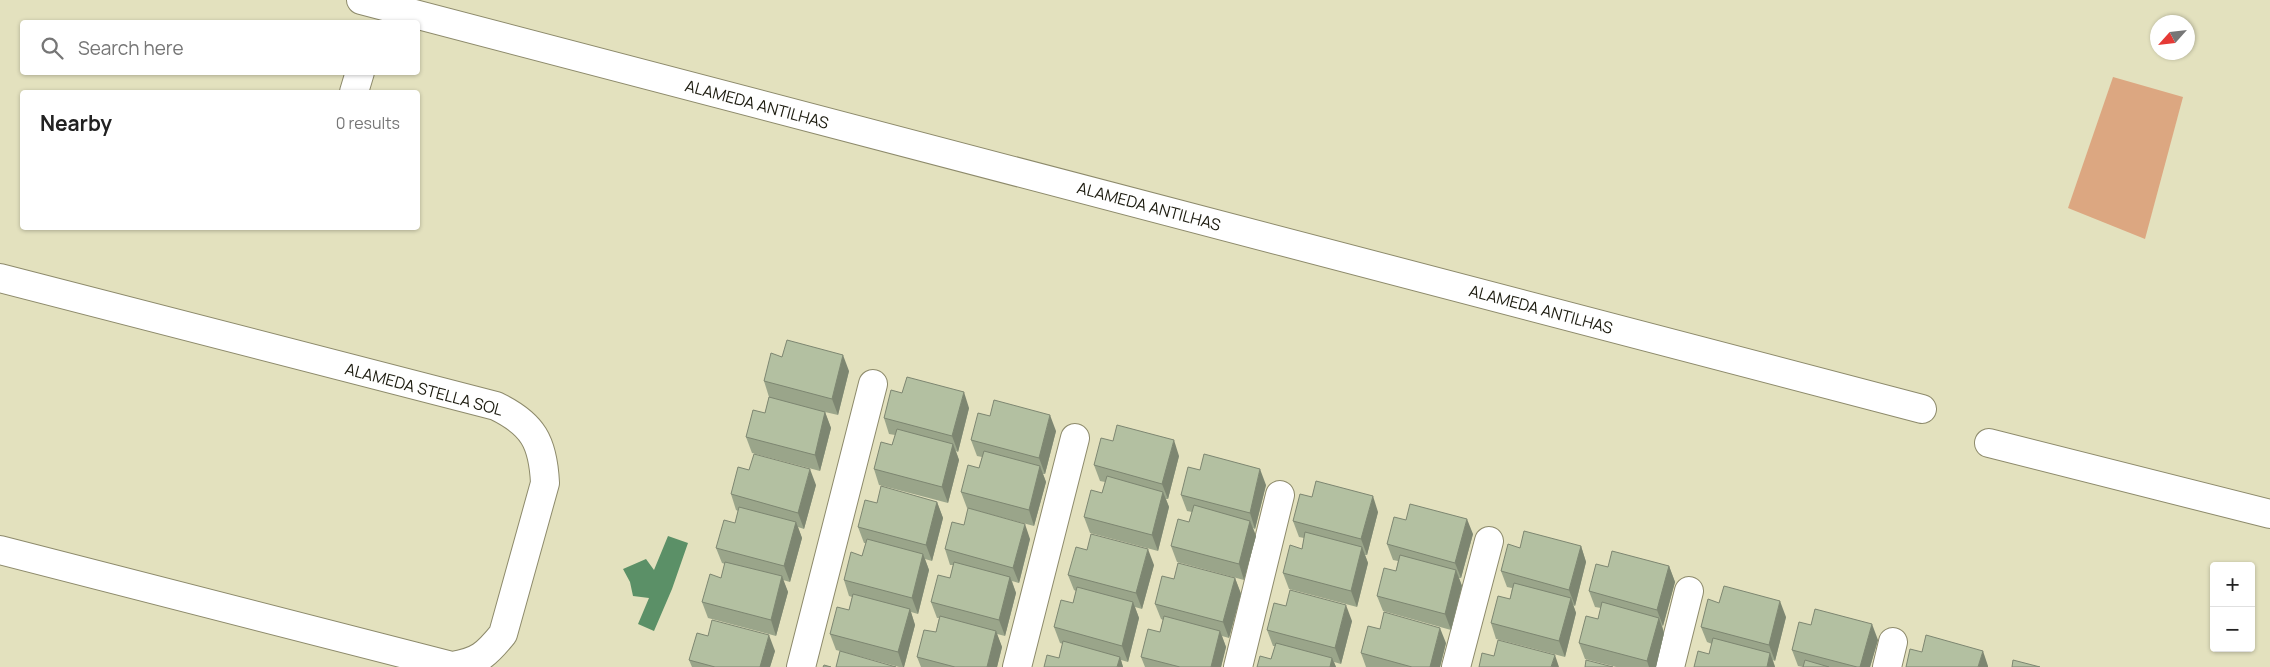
<!DOCTYPE html>
<meta charset="utf-8">
<style>
:root{--surface:#fff;--page:#f6f6f6;--text:#222;--muted:#767676;--line:#e0e0e0}
body{margin:0;font-family:Manrope,sans-serif;background:var(--page);color:var(--text)}
.controls{position:absolute;right:15px;bottom:15px;display:grid;overflow:hidden;border-radius:5px;box-shadow:0 1px 4px #0004}
.controls button{width:45px;height:45px;display:grid;place-items:center;padding:0;border:0;border-bottom:1px solid var(--line);background:var(--surface);color:var(--text);font:25px sans-serif}
.compass{position:absolute;left:2150px;top:15px;width:45px;height:45px;border-radius:50%;background:var(--surface);box-shadow:0 1px 4px #0004;rotate:243deg}
.list{margin:0;padding:0;list-style:none}
h2{display:flex;justify-content:space-between;align-items:center;height:65px;margin:0;padding:0 20px;font-size:21px}
h2 small{font-size:16px;font-weight:400;color:var(--muted)}
.icon{flex:none;width:28px;height:28px;fill:none;stroke:currentColor;stroke-width:2;stroke-linecap:round;stroke-linejoin:round}
.map{position:relative;flex:none;width:2270px;height:667px;overflow:hidden}
.search{position:absolute;background:var(--surface);box-shadow:0 1px 4px #0004;left:20px;top:20px;width:400px;height:55px;display:flex;align-items:center;gap:12px;box-sizing:border-box;padding:0 18px;border-radius:5px;color:var(--muted);font-size:19px}
.panel{position:absolute;background:var(--surface);box-shadow:0 1px 4px #0004;left:20px;top:90px;width:400px;height:140px;border-radius:5px}
.map>svg:first-child{display:block}
.green{fill:#dca781}
.water{fill:#5b9067}
.lines{fill:none;stroke-linecap:round;stroke-linejoin:round}
.street-casing{stroke:#8d8a6b;stroke-width:30}
.street{stroke:#fff;stroke-width:28}
.wall{fill:#9aa58a}
.shaded-wall{fill:#7d8671}
.building{fill:#b3c0a1;stroke:#7d8671}
.labels{text-anchor:middle;stroke-width:4;stroke-linejoin:round;paint-order:stroke}
.street-label{font-size:16px;fill:#1c1b0f;stroke:#fff}
</style>
<div class="map">
<svg width="2270" height="667" viewBox="0 0 2270 667">
<rect width="100%" height="100%" fill="#e3e1be"/>
<path class="green" d="M2113,77L2183,97L2145,239L2068,208Z"/>
<path class="water" d="M668,536L688,543L672,589L654,631L638,624L649,598L633,596L630,582L623,569L646,559L654,570Z"/>
<g class="lines">
<defs>
<g id="street">
<path d="M361,0L1922,409"/>
<path d="M354,92L360,72"/>
<path d="M0,278L496,406C533,424 543,442 545,483L503,634C486,655 478,662 452,666L0,550"/>
<path d="M1989,443L2270,514"/>
<path d="M801,667L873,384"/>
<path d="M1017,667L1075,438"/>
<path d="M1238,667L1280,495"/>
<path d="M1456,667L1489,541"/>
<path d="M1670,667L1689,591"/>
<path d="M1887,667L1893,642"/>
</g>
</defs>
<use href="#street" class="street-casing"/>
<use href="#street" class="street"/>
</g>
<g class="wall">
<path d="M782,357L849,371L838,415L825,412L831,428L820,471L752,453L746,437L765,413L769,397L764,381Z"/>
<path d="M902,393L969,408L958,452L956,451L959,460L948,503L879,485L874,469L892,445L895,435L889,434L884,418Z"/>
<path d="M1056,431L1045,474H1043L1046,482L1034,526L967,508L961,492L979,468L982,457L977,456L971,440Z"/>
<path d="M1179,456L1168,499H1166L1169,507L1158,551L1090,533L1084,517L1102,493L1105,482L1100,481L1094,465Z"/>
<path d="M749,470L816,485L804,529L798,527L802,538L790,582L783,580L788,592L776,636L708,618L702,602L721,578L725,564L722,563L716,548L735,523L738,511L736,510L731,494Z"/>
<path d="M1200,470L1266,485L1255,529L1253,528L1256,536L1244,580L1177,562L1171,546L1189,522L1192,512L1187,511L1181,495Z"/>
<path d="M1312,497L1378,512L1367,555H1365L1368,563L1357,607L1289,589L1283,573L1302,549L1304,538L1299,537L1293,521Z"/>
<path d="M937,502L943,518L932,561L925,559L929,570L918,614L911,612L915,625L904,667H899L836,650L830,634L849,610L852,597L849,596L844,580L862,556L866,543H864L858,527Z"/>
<path d="M1406,520L1473,534L1461,578H1459L1462,586L1451,630L1383,611L1377,596L1396,571L1398,561L1393,560L1387,544Z"/>
<path d="M964,525L1030,539L1019,583L1012,581L1016,593L1005,636L997,634L1002,647L997,667H921L917,657L936,632L939,618H937L931,602L950,578L953,565H950L945,549Z"/>
<path d="M1581,546L1586,562L1575,606L1573,605L1576,613L1565,657L1496,639L1491,623L1510,599L1512,588L1507,587L1501,571L1520,548Z"/>
<path d="M1087,550L1154,565L1142,609L1135,607L1139,618L1128,662L1121,660L1123,667L1059,658L1063,644L1060,643L1054,627L1073,603L1076,591L1074,590L1068,575Z"/>
<path d="M1669,566L1675,582L1663,626L1662,625L1664,633L1656,667H1616L1585,659L1579,643L1598,619L1601,608L1595,607L1589,591L1608,567Z"/>
<path d="M1235,578L1241,594L1229,638L1222,636L1226,647L1221,667H1145L1141,657L1160,632L1163,620L1161,619L1155,604L1174,579Z"/>
<path d="M1719,603L1786,617L1775,661L1773,660L1775,667H1694L1709,654L1712,644L1707,642L1701,627Z"/>
<path d="M1352,621L1341,664L1334,662L1336,667H1257L1271,659L1275,646H1273L1267,630Z"/>
<path d="M1811,625L1878,640L1870,667H1803L1798,666L1792,650Z"/>
<path d="M708,636L775,651L770,667H692L689,660Z"/>
<path d="M1446,643L1440,667H1366L1361,653Z"/>
</g>
<g class="shaded-wall">
<path d="M843,355L849,371L838,415L832,399Z"/>
<path d="M964,392L969,408L958,452L952,436Z"/>
<path d="M825,412L831,428L820,471L815,455Z"/>
<path d="M1050,415L1056,431L1045,474L1039,458Z"/>
<path d="M1174,440L1179,456L1168,499L1162,484Z"/>
<path d="M953,444L959,460L948,503L942,487Z"/>
<path d="M1040,466L1046,482L1034,526L1029,510Z"/>
<path d="M810,469L816,485L804,529L798,513Z"/>
<path d="M1260,469L1266,485L1255,529L1250,513Z"/>
<path d="M1163,492L1169,507L1158,551L1152,535Z"/>
<path d="M1373,496L1378,512L1367,555L1361,539Z"/>
<path d="M937,502L943,518L932,561L926,545Z"/>
<path d="M1467,519L1473,534L1461,578L1455,563Z"/>
<path d="M1250,521L1256,536L1244,580L1239,564Z"/>
<path d="M796,522L802,538L790,582L784,566Z"/>
<path d="M1025,524L1030,539L1019,583L1013,568Z"/>
<path d="M1581,546L1586,562L1575,606L1569,590Z"/>
<path d="M1362,547L1368,563L1357,607L1351,591Z"/>
<path d="M1148,549L1154,565L1142,609L1136,593Z"/>
<path d="M923,554L929,570L918,614L912,598Z"/>
<path d="M1669,566L1675,582L1663,626L1657,610Z"/>
<path d="M1456,570L1462,586L1451,630L1445,614Z"/>
<path d="M782,576L788,592L776,636L771,620Z"/>
<path d="M1010,577L1016,593L1005,636L999,620Z"/>
<path d="M1235,578L1241,594L1229,638L1223,622Z"/>
<path d="M1571,598L1576,613L1565,657L1559,641Z"/>
<path d="M1780,601L1786,617L1775,661L1769,645Z"/>
<path d="M1133,602L1139,618L1128,662L1122,646Z"/>
<path d="M1346,605L1352,621L1341,664L1335,648Z"/>
<path d="M910,609L915,625L904,667H903L898,652Z"/>
<path d="M1659,618L1664,633L1656,667H1649L1647,661Z"/>
<path d="M1872,624L1878,640L1870,667H1860Z"/>
<path d="M1440,628L1446,643L1440,667H1430Z"/>
<path d="M996,631L1002,647L997,667H987Z"/>
<path d="M1220,631L1226,647L1221,667H1211Z"/>
<path d="M769,635L775,651L770,667H760Z"/>
<path d="M1983,651L1988,666V667H1978Z"/>
<path d="M1770,653L1775,667H1767Z"/>
<path d="M1555,655L1559,667H1551Z"/>
<path d="M1120,657L1123,667H1117Z"/>
<path d="M1332,658L1336,667H1330Z"/>
</g>
<g class="building">
<path d="M787,340L843,355L832,399L764,381L771,353L782,357Z"/>
<path d="M907,377L964,392L952,436L884,418L891,390L902,393Z"/>
<path d="M769,397L825,412L815,455L746,437L753,410L765,413Z"/>
<path d="M994,400L1050,415L1039,458L971,440L978,413L990,416Z"/>
<path d="M1117,425L1174,440L1162,484L1094,465L1101,438L1113,441Z"/>
<path d="M897,429L953,444L942,487L874,469L881,442L892,445Z"/>
<path d="M984,451L1040,466L1029,510L961,492L968,465L979,468Z"/>
<path d="M754,454L810,469L798,513L731,494L738,467L749,470Z"/>
<path d="M1204,454L1260,469L1250,513L1181,495L1188,467L1200,470Z"/>
<path d="M1107,476L1163,492L1152,535L1084,517L1091,490L1102,493Z"/>
<path d="M1316,481L1373,496L1361,539L1293,521L1300,494L1312,497Z"/>
<path d="M881,486L937,502L926,545L858,527L865,500L877,503Z"/>
<path d="M1410,504L1467,519L1455,563L1387,544L1394,517L1406,520Z"/>
<path d="M1194,505L1250,521L1239,564L1171,546L1178,519L1189,522Z"/>
<path d="M739,507L796,522L784,566L716,548L724,520L735,523Z"/>
<path d="M968,508L1025,524L1013,568L945,549L952,522L964,525Z"/>
<path d="M1524,531L1581,546L1569,590L1501,571L1508,544L1520,548Z"/>
<path d="M1305,532L1362,547L1351,591L1283,573L1290,545L1302,549Z"/>
<path d="M1091,534L1148,549L1136,593L1068,575L1076,547L1087,550Z"/>
<path d="M867,539L923,554L912,598L844,580L851,552L862,556Z"/>
<path d="M1612,551L1669,566L1657,610L1589,591L1596,564L1608,567Z"/>
<path d="M1400,555L1456,570L1445,614L1377,596L1384,568L1396,571Z"/>
<path d="M725,562L782,576L771,620L702,602L710,574L721,578Z"/>
<path d="M954,562L1010,577L999,620L931,602L938,575L950,578Z"/>
<path d="M1178,563L1235,578L1223,622L1155,604L1162,576L1174,579Z"/>
<path d="M1514,583L1571,598L1559,641L1491,623L1498,596L1510,599Z"/>
<path d="M1724,586L1780,601L1769,645L1701,627L1708,599L1719,603Z"/>
<path d="M1077,587L1133,602L1122,646L1054,627L1061,600L1073,603Z"/>
<path d="M1290,590L1346,605L1335,648L1267,630L1274,603L1286,606Z"/>
<path d="M853,594L910,609L898,652L830,634L837,607L849,610Z"/>
<path d="M1602,602L1659,618L1647,661L1579,643L1586,616L1598,619Z"/>
<path d="M1815,609L1872,624L1860,667H1857L1792,650L1799,622L1811,625Z"/>
<path d="M1384,612L1440,628L1430,667H1412L1361,653L1368,626L1380,629Z"/>
<path d="M940,616L996,631L987,667H955L917,657L924,630L936,632Z"/>
<path d="M1164,616L1220,631L1211,667H1180L1141,657L1148,629L1160,632Z"/>
<path d="M712,620L769,635L760,667H715L689,660L697,633L708,636Z"/>
<path d="M1926,635L1983,651L1978,667H1906L1910,649L1922,652Z"/>
<path d="M1713,638L1770,653L1767,667H1694L1698,651L1709,654Z"/>
<path d="M1498,640L1555,655L1551,667H1479L1482,653L1494,656Z"/>
<path d="M1063,641L1120,657L1117,667H1044L1047,655L1059,658Z"/>
<path d="M1276,643L1332,658L1330,667H1257L1260,656L1271,659Z"/>
<path d="M840,651L896,667H836Z"/>
<path d="M1586,660L1613,667H1585Z"/>
<path d="M1805,660L1829,667H1803Z"/>
<path d="M2013,660L2040,667H2012Z"/>
<path d="M824,665L831,667H823Z"/>
</g>
<g class="labels">
<g class="street-label">
<text transform="translate(757 104) rotate(15)" y="6">ALAMEDA ANTILHAS</text>
<text transform="translate(1149 206) rotate(15)" y="6">ALAMEDA ANTILHAS</text>
<text transform="translate(1541 309) rotate(15)" y="6">ALAMEDA ANTILHAS</text>
<text transform="translate(424 389) rotate(15)" y="6">ALAMEDA STELLA SOL</text>
</g>
</g>
</svg>
<div class="controls">
<button>+</button>
<button>−</button>
</div>
<svg class="compass" viewBox="-18 -18 36 36"><path d="M0-13l5 13h-10z" fill="#e53935"/><path d="M0 13l5-13h-10z" fill="#767676"/></svg>
<div class="search"><svg class="icon" aria-label="search" viewBox="0 0 24 24"><circle cx="10" cy="10" r="6"/><path d="M15 15l6 6"/></svg>Search here</div>
<section class="panel">
<h2>Nearby<small>0 results</small></h2>
<ul class="list">
</ul>
</section>
</div>
